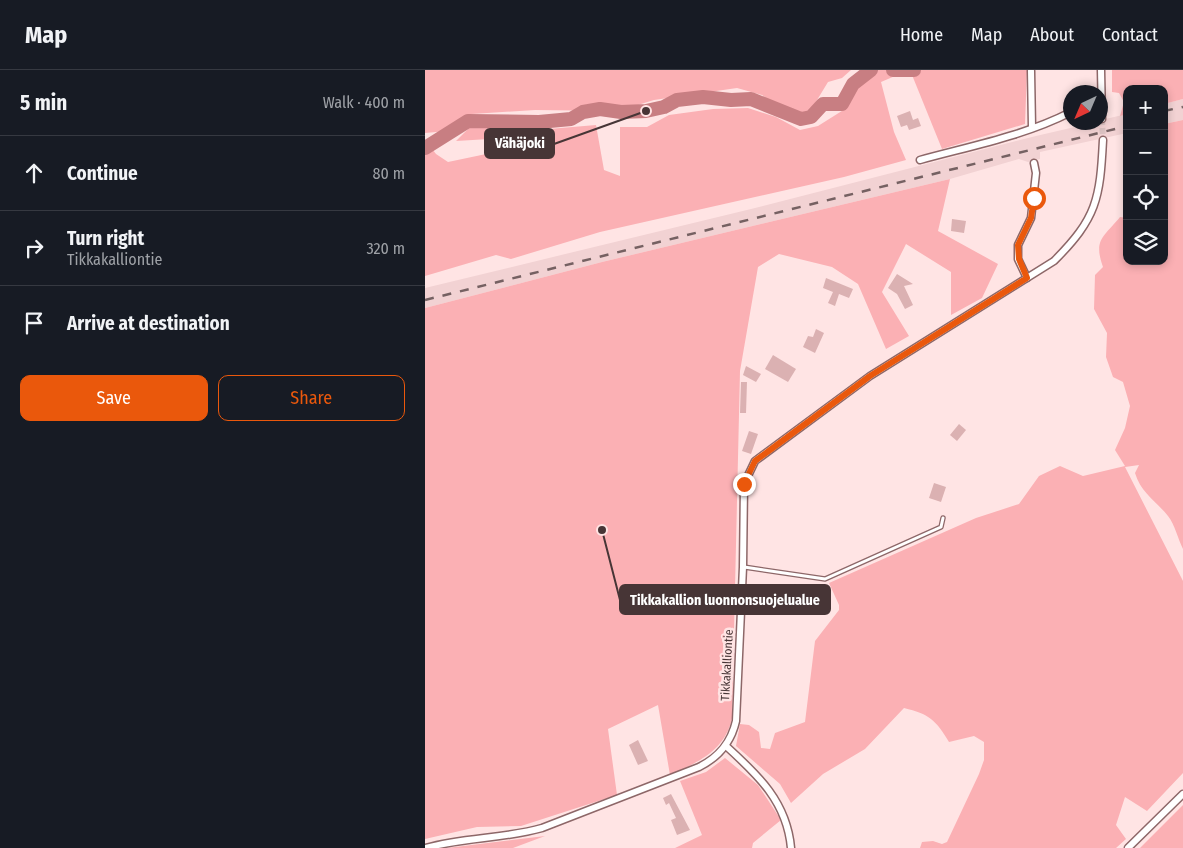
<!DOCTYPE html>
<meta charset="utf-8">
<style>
:root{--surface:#171b24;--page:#20242c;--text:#f1f3f6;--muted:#9ea1a6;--line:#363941;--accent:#ea580c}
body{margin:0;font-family:"Fira Sans Condensed",sans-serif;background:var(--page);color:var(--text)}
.controls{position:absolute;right:15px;top:15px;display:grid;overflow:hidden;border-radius:10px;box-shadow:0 2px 8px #0003}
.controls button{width:45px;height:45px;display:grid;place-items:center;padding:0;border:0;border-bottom:1px solid var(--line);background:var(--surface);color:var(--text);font:25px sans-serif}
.compass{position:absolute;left:638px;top:15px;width:45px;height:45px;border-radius:50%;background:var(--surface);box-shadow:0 2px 8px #0003;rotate:224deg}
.stop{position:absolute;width:15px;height:15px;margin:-11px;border:4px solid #ea580c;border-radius:50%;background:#fff}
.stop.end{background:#ea580c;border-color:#fff;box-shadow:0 1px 5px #0008}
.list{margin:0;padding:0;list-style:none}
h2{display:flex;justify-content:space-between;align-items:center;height:65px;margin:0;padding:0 20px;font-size:21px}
h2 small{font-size:16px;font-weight:400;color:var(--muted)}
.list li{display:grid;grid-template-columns:32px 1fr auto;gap:15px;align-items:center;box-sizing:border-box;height:75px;padding:0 20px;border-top:1px solid var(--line)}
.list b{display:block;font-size:19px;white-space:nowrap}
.list p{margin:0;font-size:16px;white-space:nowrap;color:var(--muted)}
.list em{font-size:16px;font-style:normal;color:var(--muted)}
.actions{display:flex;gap:10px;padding:15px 20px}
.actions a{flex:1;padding:11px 0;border:1px solid var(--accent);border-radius:10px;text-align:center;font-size:18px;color:var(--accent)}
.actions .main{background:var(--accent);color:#fff}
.icon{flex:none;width:28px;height:28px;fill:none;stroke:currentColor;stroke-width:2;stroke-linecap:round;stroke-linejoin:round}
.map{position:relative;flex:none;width:758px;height:778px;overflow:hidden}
header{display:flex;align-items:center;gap:30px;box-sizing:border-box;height:70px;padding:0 25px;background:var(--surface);border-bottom:1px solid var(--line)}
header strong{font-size:24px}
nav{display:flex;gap:28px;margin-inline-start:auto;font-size:18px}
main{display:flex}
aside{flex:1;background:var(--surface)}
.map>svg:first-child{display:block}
.built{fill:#f2d2d3}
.green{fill:#fbb0b4}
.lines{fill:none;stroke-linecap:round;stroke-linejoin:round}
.river{stroke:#c87e82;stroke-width:14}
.building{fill:#dbb1b2}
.street-tunnel{stroke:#dac1c1;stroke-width:6;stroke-dasharray:6 3;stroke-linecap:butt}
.lane-casing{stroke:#8d6768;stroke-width:5.5}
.street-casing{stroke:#8d6768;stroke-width:9}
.lane{stroke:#fff;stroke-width:3}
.street{stroke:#fff;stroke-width:6}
.rail{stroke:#756162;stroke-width:2.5;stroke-dasharray:9 9;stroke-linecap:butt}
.route{stroke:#ea580c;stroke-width:6}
.labels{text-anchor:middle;stroke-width:5;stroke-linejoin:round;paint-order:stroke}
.street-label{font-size:12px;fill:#473536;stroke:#ffe4e4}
.leader{fill:none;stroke:#473536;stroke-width:2}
.callout-dot{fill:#473536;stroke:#ffe4e4;stroke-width:2}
.callout{fill:#473536;stroke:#473536;stroke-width:2}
.callout-label{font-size:14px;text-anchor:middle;font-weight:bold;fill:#fff}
</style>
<header>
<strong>Map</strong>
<nav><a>Home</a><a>Map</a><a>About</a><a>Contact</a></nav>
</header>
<main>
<aside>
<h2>5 min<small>Walk · 400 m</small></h2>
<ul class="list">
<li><svg class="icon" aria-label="ahead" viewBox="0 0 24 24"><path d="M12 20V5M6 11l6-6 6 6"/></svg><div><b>Continue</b></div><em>80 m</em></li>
<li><svg class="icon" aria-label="right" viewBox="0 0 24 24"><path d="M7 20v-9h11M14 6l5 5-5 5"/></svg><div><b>Turn right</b><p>Tikkakalliontie</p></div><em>320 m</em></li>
<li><svg class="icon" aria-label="arrive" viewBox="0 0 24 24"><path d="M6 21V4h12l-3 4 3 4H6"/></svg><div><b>Arrive at destination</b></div></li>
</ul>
<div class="actions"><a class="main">Save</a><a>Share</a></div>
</aside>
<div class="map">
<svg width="758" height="778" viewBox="0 0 758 778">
<rect width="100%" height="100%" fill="#ffe4e4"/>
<g class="built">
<path d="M758,29V50L739,54V34Z"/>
<path d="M702,44V63L615,82V89L603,92L594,89L525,109L177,192L0,238V218L326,139L611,66L667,53L676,52V50Z"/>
</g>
<g class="green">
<path d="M0,0H426L417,8L403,12L389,35L378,45L360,40L337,25L312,18L229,30L193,41L110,40L47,44L22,61L0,63Z"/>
<path d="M484,0L456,12L469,62L481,90L419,107L175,162L86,189L71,185L0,206V70L11,84L23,92L95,77L96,67L31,71L45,57L124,59L171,55L179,100L195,106V57H222L244,45L288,39L323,38L351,47L375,60L393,56L420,39L421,17L450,0Z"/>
<path d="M485,0H602L600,54L517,79Z"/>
<path d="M687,0H758V29L739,34V19H702V44L695,46L699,32L694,23L687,22Z"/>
<path d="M758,50V479C753,469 750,455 743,446C731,431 716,423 710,403L714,395L700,397L758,511V703L722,741L700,727L691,755L701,769L691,778H495L497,772L508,771L517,774L522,772L554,704L559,690V672L549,666L524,672C511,650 504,644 479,638L440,679L398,704L366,733L355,714L311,676L315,654L324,655L334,662L336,678L345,679L350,663L380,652L390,571L414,540V535L404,513L551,448L594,434L614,406L635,396L658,406L700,396L690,380L700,358L705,336L698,312L688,307L681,287L682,263L669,239L670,205L678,197C668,169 679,167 695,147L702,148V191H739V54Z"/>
<path d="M525,109L513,161L573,194L557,228L526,245V202L481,174L457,222L484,266L461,279L433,214L407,197L354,184L333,197L315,301L307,648C300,681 273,692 245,705L233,635L183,659L192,725L96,756L52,757L0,769V238L177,192Z"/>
<path d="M300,688L333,715L356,750L328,773L327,778H250L277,765L255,711L281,702Z"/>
<path d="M758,735V778H715Z"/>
<path d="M120,766L88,778H22Z"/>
</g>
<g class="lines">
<g class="river">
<path d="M468,0H489"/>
<path d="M0,78L43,51L114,52L146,49L158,42L175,39L196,42L221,41L239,37L252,30L278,27L306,30L326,29L376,49L386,47L398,34H417L428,14L446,0"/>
</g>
</g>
<g class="building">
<path d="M485,41L488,50L493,48L496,56L484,60L482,55L476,57L472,46Z"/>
<path d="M527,149L541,151L539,163L526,161Z"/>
<path d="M472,204L488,214L479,216L488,235L480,239L472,224L463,218Z"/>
<path d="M401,208L428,219L424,228L414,224L410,236L403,233L408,222L398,218Z"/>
<path d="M391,259L399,263L390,283L378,277L383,266L388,267Z"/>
<path d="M348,285L371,299L363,312L340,299Z"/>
<path d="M321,296L336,304L331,312L318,305Z"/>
<path d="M316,312H322L321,343H315Z"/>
<path d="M534,354L541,360L532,371L525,365Z"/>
<path d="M324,361L333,364L326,384L317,381Z"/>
<path d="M509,413L521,417L516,432L504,428Z"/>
<path d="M213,670L223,691L213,695L204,675Z"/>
<path d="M246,724L265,760L252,765L246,750L251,748L244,733L241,735L238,728Z"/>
</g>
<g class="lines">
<path class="street-tunnel" d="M677,49L678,70"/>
<defs>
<path id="lane" d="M319,497L400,509L516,457L518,448"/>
<g id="street">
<path d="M676,0L677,49"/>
<path d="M606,1L607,57"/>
<path d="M495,90C546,76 599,66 646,42"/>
<path d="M602,208L593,189V175L606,148L611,103L609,93"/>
<path d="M301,676C333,705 362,732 366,778"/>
<path d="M1,778C39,767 79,769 117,758L274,697C294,687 306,673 311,651L318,497L319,414L330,391L445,306L629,191C672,148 675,129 678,70"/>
<path d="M703,778L758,724"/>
</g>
</defs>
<use href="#lane" class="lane-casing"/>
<use href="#street" class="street-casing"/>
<use href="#lane" class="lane"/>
<use href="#street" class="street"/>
<g class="rail">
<path d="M739,41L758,37"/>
<path d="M0,230L702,56"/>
</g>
</g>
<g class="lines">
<path class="route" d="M319,414L330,391L345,380L445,306L602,208L594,189L593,175L606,148L609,128"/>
</g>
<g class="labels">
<g class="street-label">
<text transform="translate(302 595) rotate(-87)" y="4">Tikkakalliontie</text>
</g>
</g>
<path class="leader" d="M221 41L129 74M177 460L195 530"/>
<g class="callout-dot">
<circle cx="221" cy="41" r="5"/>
<circle cx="177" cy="460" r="5"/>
</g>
<g class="callout">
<rect x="60" y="59" width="69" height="29" rx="5"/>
<rect x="195" y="515" width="210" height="29" rx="5"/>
</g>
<g class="callout-label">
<text x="95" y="78">Vähäjoki</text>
<text x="300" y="535">Tikkakallion luonnonsuojelualue</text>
</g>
</svg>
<div class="controls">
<button>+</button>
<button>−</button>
<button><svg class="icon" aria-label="locate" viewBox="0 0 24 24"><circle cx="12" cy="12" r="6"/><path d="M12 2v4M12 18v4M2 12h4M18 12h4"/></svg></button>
<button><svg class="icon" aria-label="layers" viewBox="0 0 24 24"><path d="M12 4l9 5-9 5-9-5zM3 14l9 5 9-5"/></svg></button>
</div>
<svg class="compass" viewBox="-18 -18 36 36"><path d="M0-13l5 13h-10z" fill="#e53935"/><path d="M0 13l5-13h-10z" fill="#9ea1a6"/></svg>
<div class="stop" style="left:609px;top:128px"></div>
<div class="stop end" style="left:319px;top:414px"></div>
</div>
</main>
